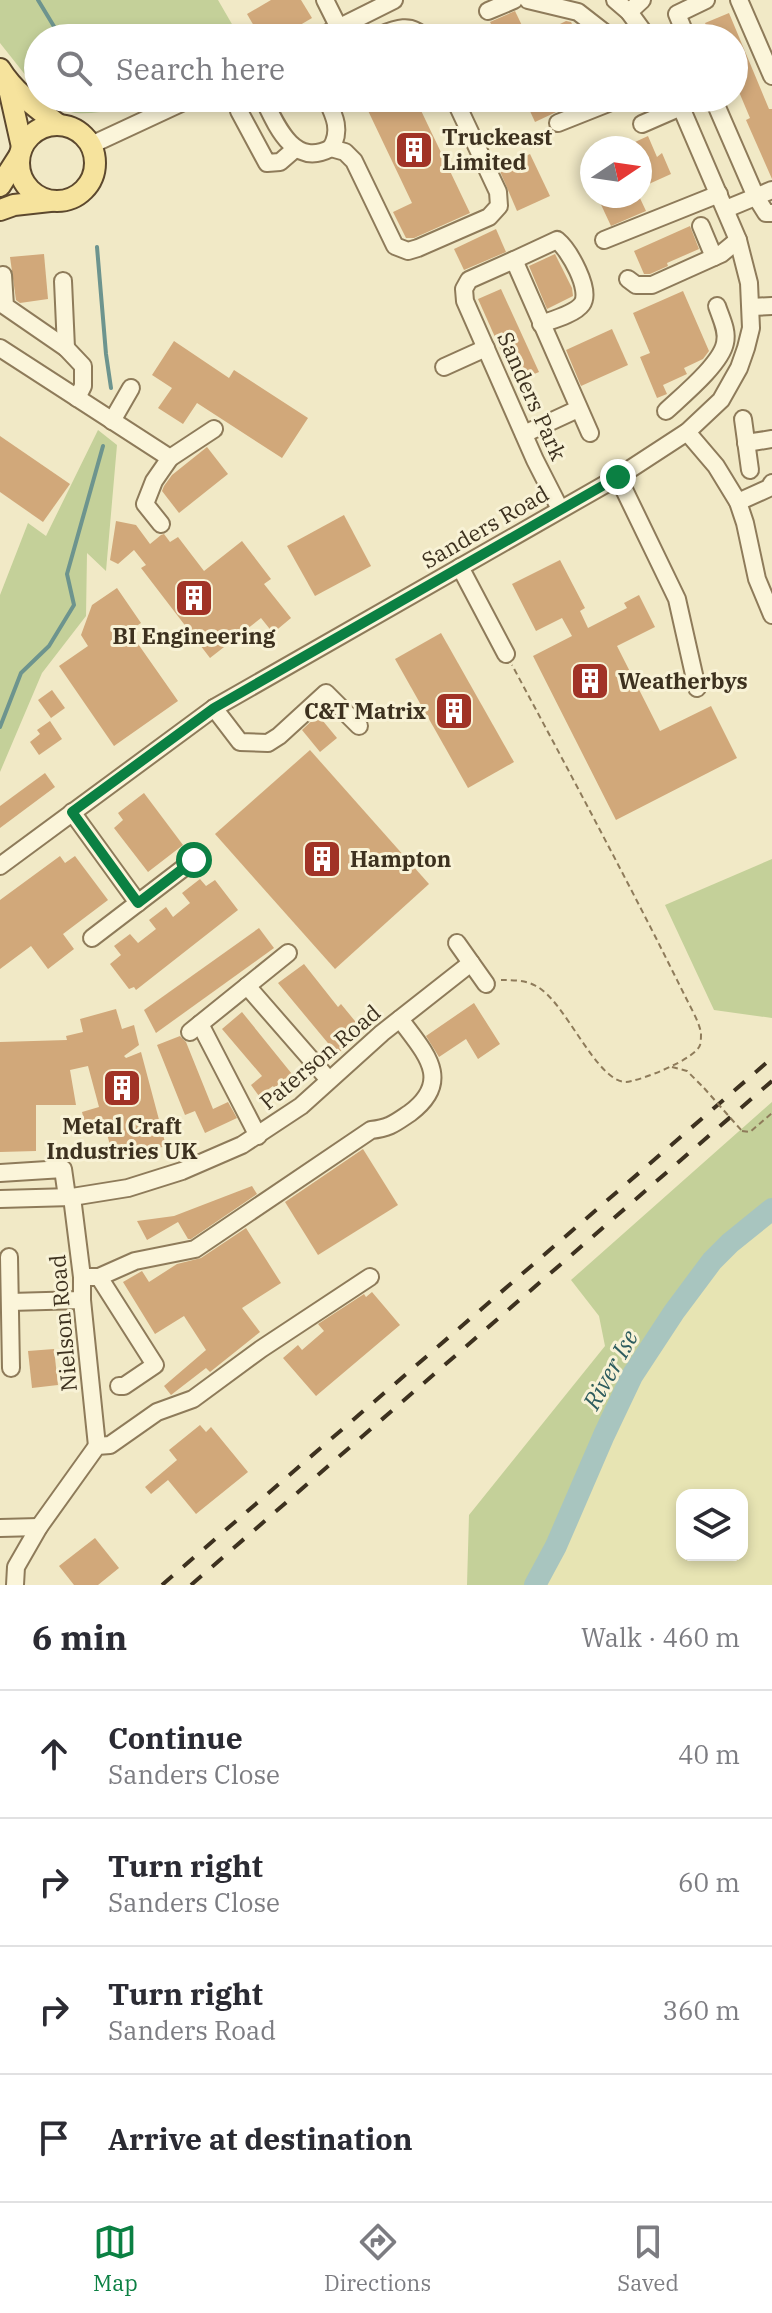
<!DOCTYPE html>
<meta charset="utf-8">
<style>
:root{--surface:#fff;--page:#f2f2f3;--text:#2b2b33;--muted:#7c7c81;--line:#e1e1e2;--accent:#0b8043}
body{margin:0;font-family:"IBM Plex Serif",serif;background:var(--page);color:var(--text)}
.controls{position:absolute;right:24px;bottom:24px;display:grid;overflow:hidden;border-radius:16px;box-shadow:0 4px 12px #0003}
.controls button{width:72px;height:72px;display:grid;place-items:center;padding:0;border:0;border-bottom:2px solid var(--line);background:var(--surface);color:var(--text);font:40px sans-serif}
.compass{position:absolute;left:580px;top:136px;width:72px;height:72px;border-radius:50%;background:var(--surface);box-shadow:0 4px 12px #0003;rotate:77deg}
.stop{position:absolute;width:24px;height:24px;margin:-18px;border:6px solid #0b8043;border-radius:50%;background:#fff}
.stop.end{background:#0b8043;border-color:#fff;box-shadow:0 2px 8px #0008}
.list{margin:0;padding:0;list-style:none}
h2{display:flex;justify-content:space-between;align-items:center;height:104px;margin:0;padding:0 32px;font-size:34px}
h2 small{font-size:26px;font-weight:400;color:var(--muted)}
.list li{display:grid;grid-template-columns:52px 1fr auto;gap:24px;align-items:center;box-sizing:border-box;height:128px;padding:0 32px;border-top:2px solid var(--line)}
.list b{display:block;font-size:30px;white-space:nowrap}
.list p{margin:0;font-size:26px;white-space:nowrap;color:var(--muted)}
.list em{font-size:26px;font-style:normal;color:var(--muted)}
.icon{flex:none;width:44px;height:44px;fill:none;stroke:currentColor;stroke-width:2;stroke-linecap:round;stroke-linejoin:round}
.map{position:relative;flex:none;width:772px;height:1585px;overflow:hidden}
.search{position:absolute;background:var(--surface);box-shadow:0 4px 12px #0003;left:24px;right:24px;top:24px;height:88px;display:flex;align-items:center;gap:20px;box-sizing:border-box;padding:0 28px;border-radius:44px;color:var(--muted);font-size:30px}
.sheet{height:616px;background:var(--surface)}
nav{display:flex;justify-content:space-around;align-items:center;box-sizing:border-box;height:112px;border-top:2px solid var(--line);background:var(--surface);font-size:22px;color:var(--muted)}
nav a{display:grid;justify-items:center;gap:4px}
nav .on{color:var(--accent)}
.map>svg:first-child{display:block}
.farmland{fill:#e7e4b3;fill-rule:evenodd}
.green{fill:#c4d099}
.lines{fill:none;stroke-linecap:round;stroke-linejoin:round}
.stream{stroke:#6d948e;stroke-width:4}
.river{stroke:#a8c5bf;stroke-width:22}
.building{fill:#d1a87a}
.minor-casing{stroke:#8e7b5a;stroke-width:20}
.major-casing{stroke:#5c482e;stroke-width:24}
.path{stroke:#8e7b5a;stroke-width:2;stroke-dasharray:6 4;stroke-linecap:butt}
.minor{stroke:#fbf5da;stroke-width:16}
.major{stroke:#f6e39d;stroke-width:20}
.rail{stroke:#3d311f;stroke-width:4;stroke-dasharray:14 14;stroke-linecap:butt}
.path-bridge{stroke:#8e7b5a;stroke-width:2;stroke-dasharray:6 4;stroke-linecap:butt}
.route{stroke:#0b8043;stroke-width:10}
.labels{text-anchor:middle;stroke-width:6;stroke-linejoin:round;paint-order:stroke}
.poi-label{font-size:22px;font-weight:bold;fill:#3d311f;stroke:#f8f2d6;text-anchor:start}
.street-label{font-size:22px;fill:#3d311f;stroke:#f8f2d6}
.water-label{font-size:24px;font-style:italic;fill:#2d5c5e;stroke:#f8f2d6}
</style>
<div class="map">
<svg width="772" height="1585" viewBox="0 0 772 1585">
<rect width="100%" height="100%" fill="#f1e9c6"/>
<path class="farmland" d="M772,1209V1585H535L556,1546L604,1435L632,1376L674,1312L712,1261L730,1243ZM682,1495H742V1555H682Z"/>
<g class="green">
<path d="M0,0H218L240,38H38V91L0,43Z"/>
<path d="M46,98H152C129,107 99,115 75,113C64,111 55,104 46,98Z"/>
<path d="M98,430L117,445L106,571L87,553L86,616L42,673L0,772V595L28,523L46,536Z"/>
<path d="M772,859V1018L714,1010L665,905Z"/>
<path d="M772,1102V1209L730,1243L712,1261L674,1312L632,1376L604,1435L556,1546L537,1582L535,1585H467L469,1515L605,1346L599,1316L571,1280Z"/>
</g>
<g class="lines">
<g class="stream">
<path d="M38,0L61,38"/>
<path d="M97,247L106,354L111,388"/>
<path d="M0,727L21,673L49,646L74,605L67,574L103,446"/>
</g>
<path class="river" d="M535,1585L556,1546L604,1435L632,1376L674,1312L712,1261L730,1243L772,1209"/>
</g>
<g class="building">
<path d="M271,0H301L312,18L278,38H261L247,14Z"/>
<path d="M515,11L528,38H498L490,22Z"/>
<path d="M729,13L769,109H772V179L746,120L750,118L734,80V38H712L705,23Z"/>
<path d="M566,21L571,22L579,38H532Z"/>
<path d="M362,98H415L470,213L414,238H406L393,212L412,203Z"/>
<path d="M524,98H586L535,122Z"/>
<path d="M648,136L657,157L662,153L671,174L640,188V148H622Z"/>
<path d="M530,154L550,196L517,211L499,169Z"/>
<path d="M597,196H639L646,211L611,226Z"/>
<path d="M690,226L699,249L667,263L668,266L650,274H644L634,251Z"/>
<path d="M496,229L506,252L464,270L454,249Z"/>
<path d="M44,254L48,299L20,303L16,300L10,257Z"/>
<path d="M555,254L572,288L573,296L547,309L529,266Z"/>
<path d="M501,289L539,372L515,382L478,299Z"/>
<path d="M683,291L709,351L703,359L684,368L687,374L663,385L667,394L657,398L640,357L650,353L633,313Z"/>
<path d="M612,329L628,365L581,386L566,350Z"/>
<path d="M174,341L229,378L234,370L308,418L282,458L197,403L183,424L158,408L172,388L152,375Z"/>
<path d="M0,436L70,484L43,522L0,492Z"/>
<path d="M207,447L228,474L179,513L162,491L164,486L172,475Z"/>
<path d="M344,515L371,566L315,596L287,546Z"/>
<path d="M116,521L136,525L150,544L161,535L164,534L170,542L178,537L204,571L242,541L271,579L264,584L291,618L273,633L261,618L210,658L141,568L146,565L134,550L118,564L110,560Z"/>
<path d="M560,560L585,608L580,611L588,628L627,608L624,603L639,595L655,627L617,646L660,731L711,706L737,758L616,820L533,656L572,636L562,618L536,631L512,584Z"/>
<path d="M117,588L141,623L129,631L178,701L114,746L59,666L88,646L81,635L92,605Z"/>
<path d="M441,633L514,762L468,788L395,659Z"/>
<path d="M52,690L65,708L51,718L38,700Z"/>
<path d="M318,715L337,738L320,752L302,730Z"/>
<path d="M50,721L62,739L39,755L30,742L40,734L37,730Z"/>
<path d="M310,750L429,884L335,969L215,834Z"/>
<path d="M45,773L55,787L0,828V806Z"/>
<path d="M144,793L183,845L148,872L114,828L123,820L118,813Z"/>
<path d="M60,856L65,863L75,856L108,900L63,934L74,949L48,969L31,946L0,969V900Z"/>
<path d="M200,879L206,886L215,880L238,910L136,990L134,987L129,989L110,964L121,955L114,946L130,934L138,943L156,929L149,920L166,907L173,917L190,903L182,893Z"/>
<path d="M259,928L274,948L156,1033L144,1010Z"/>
<path d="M304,964L338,1007L341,1004L364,1032L337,1054L278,983Z"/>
<path d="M474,1003L500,1044L478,1059L466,1039L439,1057L426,1036Z"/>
<path d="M116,1009L122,1029L134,1025L139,1045L124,1056L126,1058L141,1052L166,1146L114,1160L103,1119L85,1124L82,1112L99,1107L88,1066L70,1070L76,1105H36V1151L0,1152V1042L67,1040L66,1036L83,1032L80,1019Z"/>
<path d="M242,1012L296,1079L277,1092L273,1086L259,1096L251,1085L262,1076L222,1029Z"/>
<path d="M180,1036L186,1042L213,1109L228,1102L237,1118L205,1133L195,1111L185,1115L157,1045Z"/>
<path d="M363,1149L398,1205L318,1255L285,1202Z"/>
<path d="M252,1186L257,1194L191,1239H188L178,1222L147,1240L137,1221L174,1216Z"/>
<path d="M246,1228L281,1283L242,1308L260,1332L210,1372L206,1368L171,1395L164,1386L206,1350L184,1316L155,1334L123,1282L142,1271L149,1282L177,1264L201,1258Z"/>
<path d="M372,1292L400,1325L316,1396L283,1358L298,1345L302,1350L324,1331L318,1324L364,1294L366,1297Z"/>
<path d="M54,1349L58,1385L32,1388L28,1351Z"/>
<path d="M200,1425L206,1432L211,1427L248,1472L196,1514L168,1480L151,1494L145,1487L177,1460L169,1450Z"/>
<path d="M95,1538L119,1568L98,1585H74L59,1566Z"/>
</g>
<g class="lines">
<defs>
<g id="minor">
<path d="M325,0L339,28"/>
<path d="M528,0L578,12L605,33"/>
<path d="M615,0L629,12L648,38"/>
<path d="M739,0L772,76"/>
<path d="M488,11L514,0"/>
<path d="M629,12L642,0"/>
<path d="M318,38L394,0"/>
<path d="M373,38C391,31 410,20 424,38"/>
<path d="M687,38L677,14L706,0"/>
<path d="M263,98C277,127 294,168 331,148L345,152L354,161L395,246L408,251L418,248L489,217L499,206L498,192L454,98"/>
<path d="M326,98C334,115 342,130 331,148"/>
<path d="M713,98L756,197L766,213H772"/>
<path d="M239,111L267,163L280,162L295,149"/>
<path d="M558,123L621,98"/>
<path d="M642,124L681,107"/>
<path d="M91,145L192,98"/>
<path d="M726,209L772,190"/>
<path d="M701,226L714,257"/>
<path d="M604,240L719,194"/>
<path d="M514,260L557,240C569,250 592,290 582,304C575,314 552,320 541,324"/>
<path d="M3,275L5,306L66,348L83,366V386L77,398"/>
<path d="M628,279L636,285H652L721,254L738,240"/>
<path d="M63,281L66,348"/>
<path d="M751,307L772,306"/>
<path d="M0,348L170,458L214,429"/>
<path d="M444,367L486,348"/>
<path d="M666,411C682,396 721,364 725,343C728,331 721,318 717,306"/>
<path d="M743,419L750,470"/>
<path d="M112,421L131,388"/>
<path d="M687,432L716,466L738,502L745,523L757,579L772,615"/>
<path d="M524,434L578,409"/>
<path d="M746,443L772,439"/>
<path d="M618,477L677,599L697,688"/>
<path d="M738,502L769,488L772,483"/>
<path d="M560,509L535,460L465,301L464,289L469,280L514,260L590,433"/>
<path d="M161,524L145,504L154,481L170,458"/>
<path d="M460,567L506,654"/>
<path d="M214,708L240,742L268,743L279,736L326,693L359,726"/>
<path d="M72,812L138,903"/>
<path d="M0,866L214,708L618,477L687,432L721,400L739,368L746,348L751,328L749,283L738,240L677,98"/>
<path d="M92,938L194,860"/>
<path d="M457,943L486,984"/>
<path d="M247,986L329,1080"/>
<path d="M200,1024L258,1136"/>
<path d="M190,1032L288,953"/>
<path d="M0,1173L63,1169L67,1197"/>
<path d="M72,1197L82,1277V1300L97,1446"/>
<path d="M0,1199L72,1197L128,1188L182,1171L242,1145L301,1106L382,1033L471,963"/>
<path d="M9,1257L11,1368"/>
<path d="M82,1277H99L135,1261L195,1249L371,1130C390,1128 395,1123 410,1113C454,1080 424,1052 400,1019"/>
<path d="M99,1277L155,1365L124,1386H119"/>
<path d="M10,1302L82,1300"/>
<path d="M0,1528L39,1527"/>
<path d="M15,1585L16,1567L39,1527L97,1446L110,1445L157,1412L193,1399L261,1349L370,1277"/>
</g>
<g id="major">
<path d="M0,69C14,92 38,109 59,125"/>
<path d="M7,80L22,147"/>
<circle cx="57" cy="163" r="38"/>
<path d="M0,186L19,156"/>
<path d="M0,210L14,205L50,201"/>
</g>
</defs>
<use href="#minor" class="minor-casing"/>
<use href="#major" class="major-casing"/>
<g class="path">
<path d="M501,980C512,980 526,980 536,986C565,1000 596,1082 626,1082C640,1081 696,1059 700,1045C701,1043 701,1035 701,1033C699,1022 692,1010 687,1000C677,980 667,960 657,940C610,848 561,756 512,665"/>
<path d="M672,1067L687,1071L704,1088"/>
<path d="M742,1131L750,1132L772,1113"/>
</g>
<use href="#minor" class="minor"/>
<use href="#major" class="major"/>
<g class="rail">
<path d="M162,1585L772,1058"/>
<path d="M191,1585L772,1081"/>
</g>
<path class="path-bridge" d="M704,1088L742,1131"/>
</g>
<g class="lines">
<path class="route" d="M194,860L138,903L72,812L214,708L618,477"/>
</g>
<defs>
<symbol id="building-square" viewBox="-11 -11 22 22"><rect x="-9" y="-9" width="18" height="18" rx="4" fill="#a13326" stroke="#f8f2d6"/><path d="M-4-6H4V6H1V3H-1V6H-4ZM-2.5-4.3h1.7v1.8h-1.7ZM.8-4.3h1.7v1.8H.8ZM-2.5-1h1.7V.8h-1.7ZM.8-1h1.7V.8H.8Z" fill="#fff"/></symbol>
</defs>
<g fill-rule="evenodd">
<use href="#building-square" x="392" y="128" width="44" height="44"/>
<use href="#building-square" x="172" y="576" width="44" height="44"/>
<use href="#building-square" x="568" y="659" width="44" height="44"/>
<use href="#building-square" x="432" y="689" width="44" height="44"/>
<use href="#building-square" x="300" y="837" width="44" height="44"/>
<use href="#building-square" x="100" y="1066" width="44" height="44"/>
</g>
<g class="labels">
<g class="poi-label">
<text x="442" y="145">Truckeast<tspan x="442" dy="25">Limited</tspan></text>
<text x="194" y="644" text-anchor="middle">BI Engineering</text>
<text x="618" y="689">Weatherbys</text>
<text x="426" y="719" text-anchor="end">C&amp;T Matrix</text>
<text x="350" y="867">Hampton</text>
<text x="122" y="1134" text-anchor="middle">Metal Craft<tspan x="122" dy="25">Industries UK</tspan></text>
</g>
<g class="street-label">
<text transform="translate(532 396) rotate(66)" y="8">Sanders Park</text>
<text transform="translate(485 527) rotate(-30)" y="8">Sanders Road</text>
<text transform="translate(320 1057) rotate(-40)" y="8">Paterson Road</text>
<text transform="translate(63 1323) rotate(-95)" y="8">Nielson Road</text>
</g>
<g class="water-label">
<text transform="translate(611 1370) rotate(-61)" y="8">River Ise</text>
</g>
</g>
</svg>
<div class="controls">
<button><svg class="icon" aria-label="layers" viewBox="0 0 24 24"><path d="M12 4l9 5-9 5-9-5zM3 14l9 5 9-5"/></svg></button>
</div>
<svg class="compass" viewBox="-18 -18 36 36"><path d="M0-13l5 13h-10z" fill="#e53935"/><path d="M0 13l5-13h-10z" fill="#7c7c81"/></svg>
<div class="stop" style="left:194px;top:860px"></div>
<div class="stop end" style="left:618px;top:477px"></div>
<div class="search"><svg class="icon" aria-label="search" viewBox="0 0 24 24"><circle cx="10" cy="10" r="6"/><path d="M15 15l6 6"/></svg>Search here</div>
</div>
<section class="sheet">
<h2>6 min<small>Walk · 460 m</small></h2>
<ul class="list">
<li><svg class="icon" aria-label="ahead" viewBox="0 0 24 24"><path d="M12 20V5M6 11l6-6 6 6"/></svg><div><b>Continue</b><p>Sanders Close</p></div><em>40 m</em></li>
<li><svg class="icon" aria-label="right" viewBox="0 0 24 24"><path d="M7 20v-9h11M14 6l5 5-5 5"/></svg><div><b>Turn right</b><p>Sanders Close</p></div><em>60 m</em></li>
<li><svg class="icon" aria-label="right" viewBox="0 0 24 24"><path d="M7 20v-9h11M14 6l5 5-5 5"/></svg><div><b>Turn right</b><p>Sanders Road</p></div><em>360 m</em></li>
<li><svg class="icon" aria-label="arrive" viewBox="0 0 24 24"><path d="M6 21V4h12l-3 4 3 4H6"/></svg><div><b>Arrive at destination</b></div></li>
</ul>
</section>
<nav>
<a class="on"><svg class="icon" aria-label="map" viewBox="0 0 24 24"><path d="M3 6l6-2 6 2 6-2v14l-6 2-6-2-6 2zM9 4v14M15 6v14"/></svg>Map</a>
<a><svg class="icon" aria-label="directions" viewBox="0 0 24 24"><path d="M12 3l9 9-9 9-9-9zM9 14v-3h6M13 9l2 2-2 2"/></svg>Directions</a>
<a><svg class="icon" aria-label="saved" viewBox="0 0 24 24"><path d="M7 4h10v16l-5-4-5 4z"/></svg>Saved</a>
</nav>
